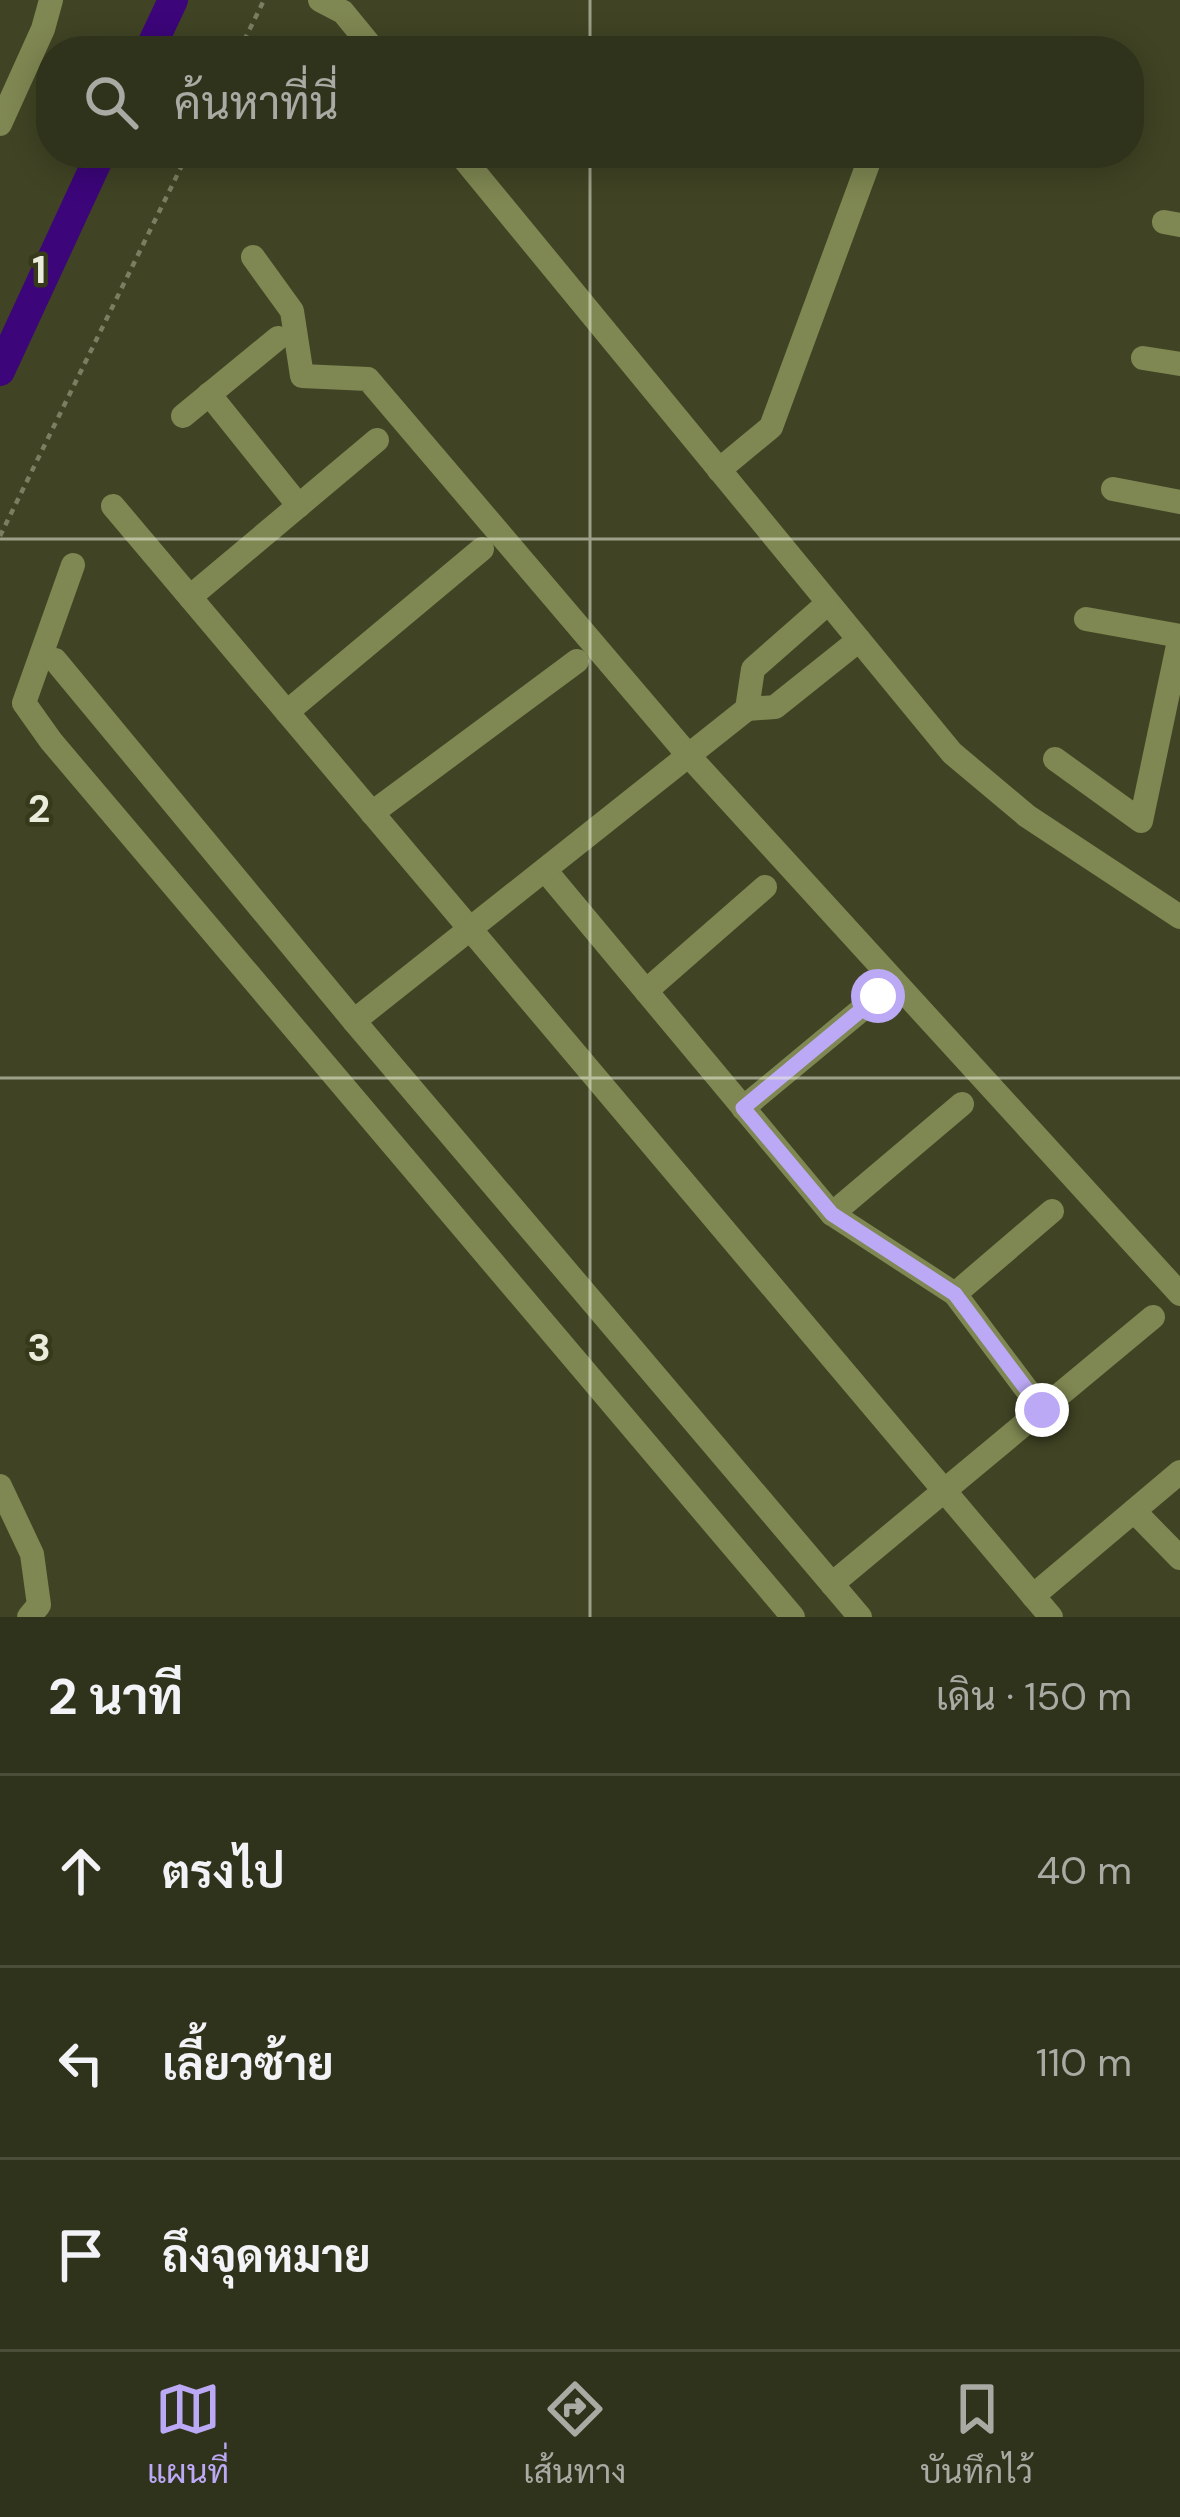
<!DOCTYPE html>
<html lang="th">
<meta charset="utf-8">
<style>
:root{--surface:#30331b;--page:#383b24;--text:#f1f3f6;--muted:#a8aaa3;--line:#4b4e3a;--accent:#bca9f5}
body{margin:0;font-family:"DM Sans",Sarabun,sans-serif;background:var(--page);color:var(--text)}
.stop{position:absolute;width:36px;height:36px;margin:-27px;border:9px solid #bca9f5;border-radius:50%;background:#fff}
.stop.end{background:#bca9f5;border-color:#fff;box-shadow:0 3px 12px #0008}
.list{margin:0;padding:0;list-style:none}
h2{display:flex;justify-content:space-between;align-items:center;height:156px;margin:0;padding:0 48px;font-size:51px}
h2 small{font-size:39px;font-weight:400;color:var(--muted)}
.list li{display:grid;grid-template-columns:78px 1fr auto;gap:36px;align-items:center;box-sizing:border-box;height:192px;padding:0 48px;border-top:3px solid var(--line)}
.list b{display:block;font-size:45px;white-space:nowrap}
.list em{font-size:39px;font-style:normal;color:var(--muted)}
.icon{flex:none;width:66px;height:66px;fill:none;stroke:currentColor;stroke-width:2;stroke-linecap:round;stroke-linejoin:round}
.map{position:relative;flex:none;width:1180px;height:1617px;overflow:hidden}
.search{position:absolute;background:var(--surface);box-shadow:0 6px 30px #0003;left:36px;right:36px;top:36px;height:132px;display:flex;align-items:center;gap:30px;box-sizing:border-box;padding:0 42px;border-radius:48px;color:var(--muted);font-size:45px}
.sheet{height:732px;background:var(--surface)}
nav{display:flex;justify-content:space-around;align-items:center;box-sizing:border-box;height:168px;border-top:3px solid var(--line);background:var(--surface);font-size:33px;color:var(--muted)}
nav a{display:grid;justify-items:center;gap:6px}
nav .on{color:var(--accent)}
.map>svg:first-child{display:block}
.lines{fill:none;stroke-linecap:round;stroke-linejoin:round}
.canal{stroke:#3c057a;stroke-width:30}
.path{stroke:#7b7e63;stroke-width:4.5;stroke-dasharray:6 6;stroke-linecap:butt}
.minor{stroke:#7f8752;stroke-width:24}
.route{stroke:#bca9f5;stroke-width:15}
.grid{fill:none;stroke:#eaeddb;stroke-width:3;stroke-opacity:0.55}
.grid-label{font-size:39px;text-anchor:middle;font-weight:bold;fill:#eaeddb;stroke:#363a1a;stroke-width:9;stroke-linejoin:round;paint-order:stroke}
</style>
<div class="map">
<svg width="1180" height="1617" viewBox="0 0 1180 1617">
<rect width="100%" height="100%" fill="#404424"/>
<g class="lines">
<g class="canal">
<path d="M149,51L173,0"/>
<path d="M0,371L101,153"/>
</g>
<g class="path">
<path d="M239,51L264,0"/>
<path d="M0,536L188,153"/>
</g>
<g class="minor">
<path d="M320,0L343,12L375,51"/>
<path d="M0,124L43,29L51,0"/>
<path d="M459,153L952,753L1027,816L1180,917"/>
<path d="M1164,222L1180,225"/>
<path d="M253,257L292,311L302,376L368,379L688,755L1180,1294"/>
<path d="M1143,358L1180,364"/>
<path d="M209,394L299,506"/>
<path d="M183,416L278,338"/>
<path d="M719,470L771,427L872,153"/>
<path d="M1113,489L1180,502"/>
<path d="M113,506L1051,1617"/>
<path d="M73,565L24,703L51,741L793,1617"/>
<path d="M190,597L377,440"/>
<path d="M828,603L753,669L747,709L775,707L859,640"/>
<path d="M1086,619L1180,636"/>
<path d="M55,660L354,1021L860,1617"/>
<path d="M287,712L482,549"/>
<path d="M1055,759L1141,821L1180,636"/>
<path d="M372,813L577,661"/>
<path d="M545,870L832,1214L955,1294L1042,1410"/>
<path d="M646,991L765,887"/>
<path d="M354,1021L747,709"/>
<path d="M743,1108L878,996"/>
<path d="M832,1214L962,1104"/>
<path d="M955,1294L1052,1211"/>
<path d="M0,1486L32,1554L39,1605L29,1617"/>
<path d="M1134,1511L1180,1558"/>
<path d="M832,1584L1153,1317"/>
<path d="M1033,1596L1180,1472"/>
</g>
</g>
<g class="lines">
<path class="route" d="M878,996L743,1108L832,1214L955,1294L1042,1410"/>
</g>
<path class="grid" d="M590,0V51M590,153V1617M0,539H1180M0,1078H1180"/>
<g class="grid-label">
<text x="39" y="283">1</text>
<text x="39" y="822">2</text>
<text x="39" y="1361">3</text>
</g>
</svg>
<div class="stop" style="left:878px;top:996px"></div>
<div class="stop end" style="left:1042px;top:1410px"></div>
<div class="search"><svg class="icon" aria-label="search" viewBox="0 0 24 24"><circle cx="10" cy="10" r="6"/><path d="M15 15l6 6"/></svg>ค้นหาที่นี่</div>
</div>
<section class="sheet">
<h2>2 นาที<small>เดิน · 150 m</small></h2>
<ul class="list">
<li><svg class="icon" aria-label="ahead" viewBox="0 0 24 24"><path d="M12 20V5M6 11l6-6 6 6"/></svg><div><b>ตรงไป</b></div><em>40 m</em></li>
<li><svg class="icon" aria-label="left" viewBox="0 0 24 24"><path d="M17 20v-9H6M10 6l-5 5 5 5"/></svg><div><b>เลี้ยวซ้าย</b></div><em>110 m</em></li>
<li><svg class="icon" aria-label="arrive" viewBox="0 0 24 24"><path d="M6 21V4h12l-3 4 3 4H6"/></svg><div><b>ถึงจุดหมาย</b></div></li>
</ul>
</section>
<nav>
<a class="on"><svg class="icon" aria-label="map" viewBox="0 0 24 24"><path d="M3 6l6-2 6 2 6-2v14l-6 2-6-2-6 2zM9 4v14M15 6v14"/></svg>แผนที่</a>
<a><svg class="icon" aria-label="directions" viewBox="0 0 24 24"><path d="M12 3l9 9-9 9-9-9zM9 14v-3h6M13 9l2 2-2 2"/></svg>เส้นทาง</a>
<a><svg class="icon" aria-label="saved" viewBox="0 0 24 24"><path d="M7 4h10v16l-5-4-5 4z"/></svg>บันทึกไว้</a>
</nav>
